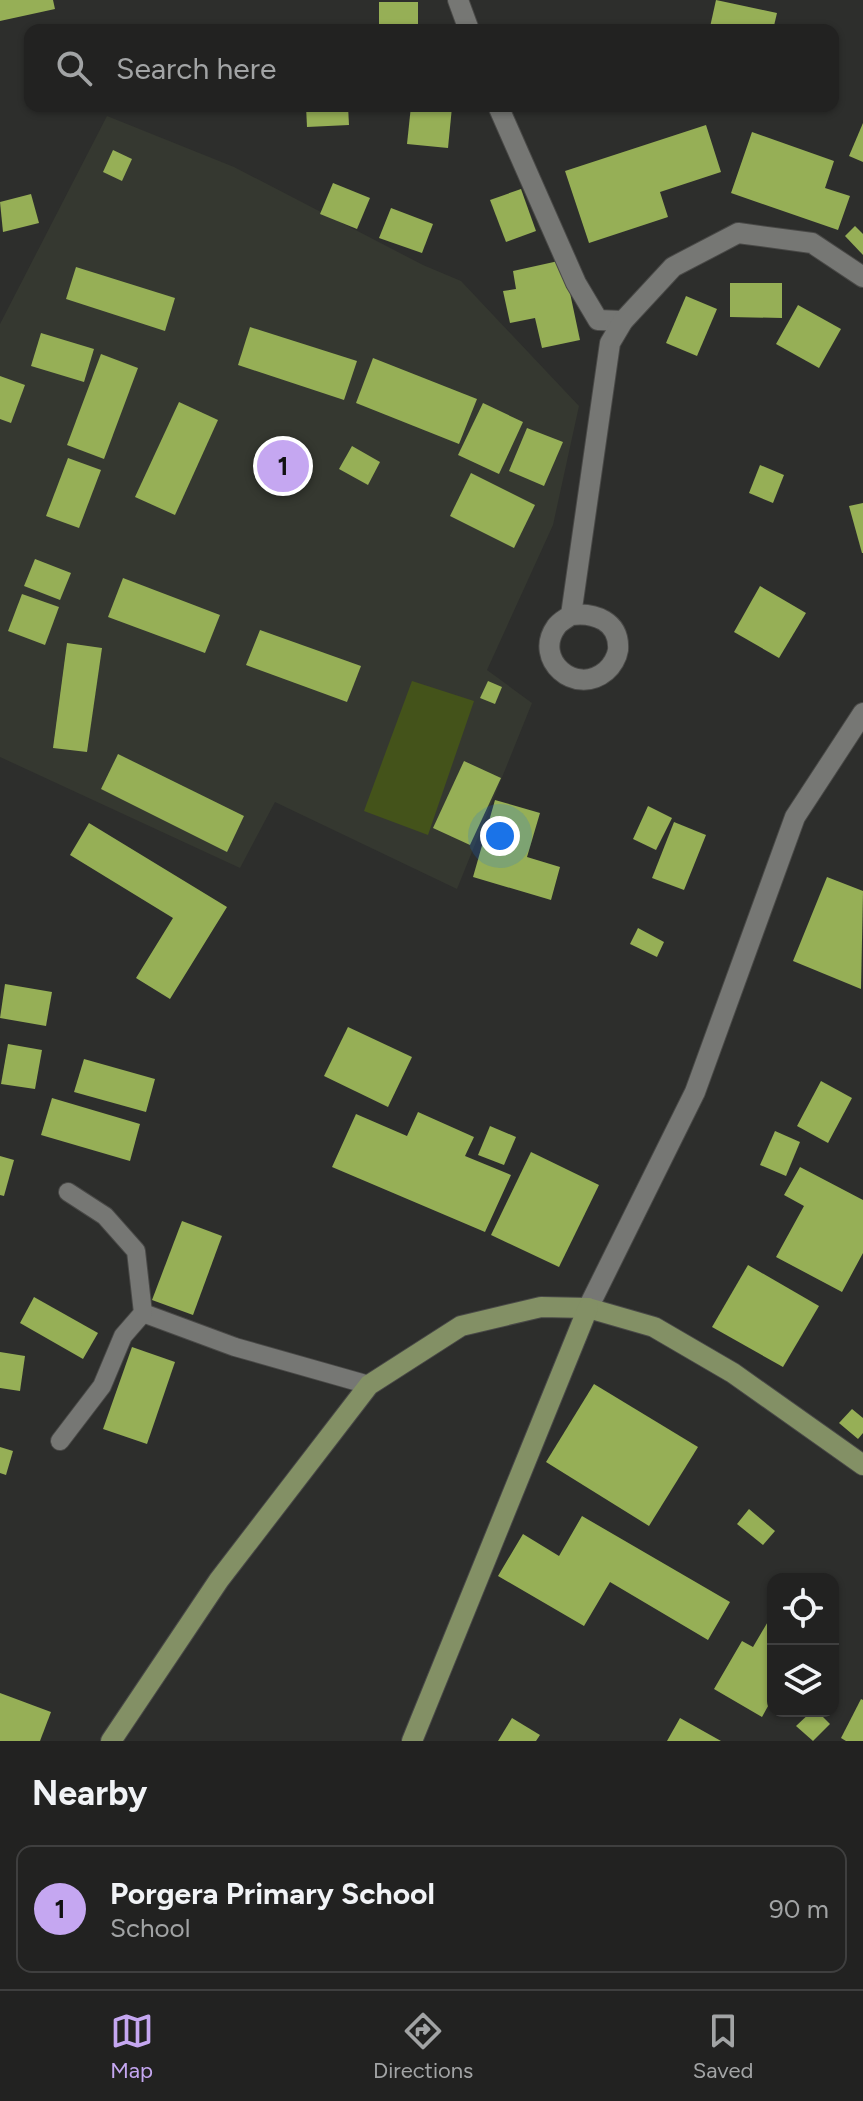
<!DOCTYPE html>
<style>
:root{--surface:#222221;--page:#2a2a2a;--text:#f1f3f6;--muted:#a2a4a5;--line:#3f3f3f;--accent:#c5a7f1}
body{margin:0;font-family:Figtree,sans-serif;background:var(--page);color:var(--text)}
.controls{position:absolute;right:24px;bottom:24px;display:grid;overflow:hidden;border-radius:16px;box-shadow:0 2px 6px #0004}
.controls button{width:72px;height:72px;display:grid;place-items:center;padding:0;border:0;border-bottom:2px solid var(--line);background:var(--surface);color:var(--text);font:40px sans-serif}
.you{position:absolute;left:500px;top:836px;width:28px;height:28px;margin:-20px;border:6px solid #fff;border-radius:50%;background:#1a73e8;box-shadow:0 0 0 12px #1a73e833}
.badge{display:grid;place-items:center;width:52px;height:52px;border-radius:50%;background:var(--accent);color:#111;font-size:26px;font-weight:700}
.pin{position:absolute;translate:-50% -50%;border:4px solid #fff;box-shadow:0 2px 8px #0006}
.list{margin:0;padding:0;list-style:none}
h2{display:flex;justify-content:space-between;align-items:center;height:104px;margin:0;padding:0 32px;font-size:34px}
h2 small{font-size:26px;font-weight:400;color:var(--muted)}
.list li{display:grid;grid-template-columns:52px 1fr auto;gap:24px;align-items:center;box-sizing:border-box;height:128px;margin:0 16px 16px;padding:0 16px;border:2px solid var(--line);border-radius:16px}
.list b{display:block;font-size:30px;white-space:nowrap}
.list p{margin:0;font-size:26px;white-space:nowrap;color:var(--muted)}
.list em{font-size:26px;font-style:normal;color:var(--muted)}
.icon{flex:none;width:44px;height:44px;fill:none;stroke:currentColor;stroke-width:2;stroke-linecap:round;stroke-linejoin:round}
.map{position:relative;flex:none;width:863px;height:1741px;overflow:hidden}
.search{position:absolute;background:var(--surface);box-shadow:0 2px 6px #0004;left:24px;right:24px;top:24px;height:88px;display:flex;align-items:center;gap:20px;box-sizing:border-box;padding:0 28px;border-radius:16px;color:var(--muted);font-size:30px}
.sheet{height:248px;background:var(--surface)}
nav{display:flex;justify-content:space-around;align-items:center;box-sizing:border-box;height:112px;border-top:2px solid var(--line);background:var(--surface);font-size:22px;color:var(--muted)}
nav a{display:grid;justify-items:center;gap:4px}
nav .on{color:var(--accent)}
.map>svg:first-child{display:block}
.built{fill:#353830}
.green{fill:#44531a}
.building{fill:#96af56}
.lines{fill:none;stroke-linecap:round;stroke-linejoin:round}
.service-casing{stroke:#494947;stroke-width:20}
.minor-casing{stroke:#494947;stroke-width:22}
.primary-casing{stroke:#494947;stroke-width:22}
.service{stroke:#767774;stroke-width:18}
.minor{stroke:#767774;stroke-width:20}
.primary{stroke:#839065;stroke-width:20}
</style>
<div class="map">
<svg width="863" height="1741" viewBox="0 0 863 1741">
<rect width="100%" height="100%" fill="#2d2e2c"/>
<path class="built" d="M107,116L234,167L423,265L461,281L579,406L553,525L487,670L532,703L457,889L275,802L240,868L0,757V324Z"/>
<path class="green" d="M412,681L474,701L428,835L364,811Z"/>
<g class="building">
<path d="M0,0H53L55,9L0,21Z"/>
<path d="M716,0L777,13L773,30H725L710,27Z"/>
<rect x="379" y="2" width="39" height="28"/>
<path d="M306,106H348L349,125L307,127Z"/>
<path d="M411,106L452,107L448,148L407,144Z"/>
<path d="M863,123V162L849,156Z"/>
<path d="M706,125L721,172L660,192L668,217L589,243L565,171Z"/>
<path d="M752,132L834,161L825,188L850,196L838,230L731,193Z"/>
<path d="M113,150L132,159L122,181L103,172Z"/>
<path d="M333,183L370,198L357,229L320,214Z"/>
<path d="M521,189L536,231L506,242L490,200Z"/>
<path d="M31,194L39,223L3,232L0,202Z"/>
<path d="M391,208L433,224L422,253L379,238Z"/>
<path d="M855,226L863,234V255L845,236Z"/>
<path d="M563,260L580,340L542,348L535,318L510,323L503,291L516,289L513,271Z"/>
<path d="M76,267L175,298L165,331L66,299Z"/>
<path d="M730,283H782V318L730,317Z"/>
<path d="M686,296L717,309L697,356L666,343Z"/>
<path d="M798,305L841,329L819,368L776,344Z"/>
<path d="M250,327L357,361L344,400L238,365Z"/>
<path d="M41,333L94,349L84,382L31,366Z"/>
<path d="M101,354L138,368L104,459L67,445Z"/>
<path d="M373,358L477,399L459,444L356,403Z"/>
<path d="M0,376L25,385L11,423L0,419Z"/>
<path d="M179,402L218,420L175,515L135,497Z"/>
<path d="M483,403L523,422L499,474L458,455Z"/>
<path d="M527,428L563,442L544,486L509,471Z"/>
<path d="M352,446L380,462L368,485L339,469Z"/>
<path d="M68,458L101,470L79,528L46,516Z"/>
<path d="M760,465L784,475L773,503L749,493Z"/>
<path d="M471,473L535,505L514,548L450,516Z"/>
<path d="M863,503V553H862L849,506Z"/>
<path d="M35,559L71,573L60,600L24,586Z"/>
<path d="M123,578L220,615L205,653L108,617Z"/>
<path d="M760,586L806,613L779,658L734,632Z"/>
<path d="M22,594L59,607L45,645L8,631Z"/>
<path d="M260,630L361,666L347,702L246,665Z"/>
<path d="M67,643L102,648L87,752L53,748Z"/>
<path d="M488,681L502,687L495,704L480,698Z"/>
<path d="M118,754L244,816L227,852L101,789Z"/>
<path d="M464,761L501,778L470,845L433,828Z"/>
<path d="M495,800L540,813L527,857L560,867L551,900L473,877Z"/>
<path d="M648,806L672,818L656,850L633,839Z"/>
<path d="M674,822L706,835L684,890L652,878Z"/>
<path d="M89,823L227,907L170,999L136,978L173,918L70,855Z"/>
<path d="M827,877L863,891L861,989L793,961Z"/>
<path d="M638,928L664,942L657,957L630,944Z"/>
<path d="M5,984L52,992L46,1026L0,1018Z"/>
<path d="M348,1027L412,1057L388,1107L324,1076Z"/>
<path d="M8,1044L42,1050L35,1089L1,1084Z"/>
<path d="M84,1059L155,1079L146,1112L74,1092Z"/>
<path d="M821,1081L852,1098L828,1143L797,1126Z"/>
<path d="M52,1098L140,1124L130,1161L41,1135Z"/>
<path d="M418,1112L474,1137L465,1156L511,1175L485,1232L332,1167L356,1114L407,1136Z"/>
<path d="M490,1126L516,1137L504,1165L478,1155Z"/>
<path d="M775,1131L800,1142L786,1176L760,1165Z"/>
<path d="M531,1152L599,1185L559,1267L491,1235Z"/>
<path d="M0,1156L14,1160L4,1196L0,1195Z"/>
<path d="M800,1167L863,1200V1253L842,1292L776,1257L804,1206L784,1195Z"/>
<path d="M182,1221L222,1236L193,1315L152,1300Z"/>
<path d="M748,1265L819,1306L783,1367L712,1327Z"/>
<path d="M34,1297L98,1333L83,1359L20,1323Z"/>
<path d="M132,1347L175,1362L147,1444L103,1429Z"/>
<path d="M0,1352L25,1356L20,1391L0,1388Z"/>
<path d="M594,1384L698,1447L649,1526L546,1462Z"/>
<path d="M852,1409L863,1418V1433L858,1439L839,1423Z"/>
<path d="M0,1447L13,1451L6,1475L0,1473Z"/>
<path d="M749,1509L775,1531L763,1545L737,1524Z"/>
<path d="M582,1516L730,1602L708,1640L610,1582L584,1626L498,1576L523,1534L559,1556Z"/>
<path d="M773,1613V1697L762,1717L714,1689L742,1641L753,1647Z"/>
<path d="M0,1693L51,1712L40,1741H0Z"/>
<path d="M861,1699L863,1700V1741H846L841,1738Z"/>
<path d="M812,1711H817L830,1724L813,1741L796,1726Z"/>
<path d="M512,1718L540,1735L536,1741H498Z"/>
<path d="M680,1718L721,1741H667Z"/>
</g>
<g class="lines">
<defs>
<g id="service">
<path d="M143,1313L235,1347L369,1385"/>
<path d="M60,1441L102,1386L123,1336L143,1313L136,1251L105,1216L68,1192"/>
</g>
<g id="minor">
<path d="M458,0L469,30"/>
<path d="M498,106L576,283L598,320L623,321"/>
<path d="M571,615C594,612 620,621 618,650C617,657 612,666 606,671C575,697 533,659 556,627C559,622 567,618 571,615L610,343L623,321L673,267L738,233L812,243L863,277"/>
<path d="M588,1308L695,1092L795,817L863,713"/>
</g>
<g id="primary">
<path d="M111,1741L219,1580L369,1385L461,1326L541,1307L588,1308L654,1327L733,1373L863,1465"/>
<path d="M412,1741L588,1308"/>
</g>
</defs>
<use href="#service" class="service-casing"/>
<use href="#minor" class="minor-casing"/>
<use href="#primary" class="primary-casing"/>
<use href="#service" class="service"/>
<use href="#minor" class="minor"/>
<use href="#primary" class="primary"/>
</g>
</svg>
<div class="controls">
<button><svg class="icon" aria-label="locate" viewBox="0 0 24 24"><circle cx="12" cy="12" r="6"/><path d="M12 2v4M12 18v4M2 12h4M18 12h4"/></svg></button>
<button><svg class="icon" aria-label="layers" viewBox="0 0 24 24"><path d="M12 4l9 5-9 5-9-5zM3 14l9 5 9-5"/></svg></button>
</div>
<div class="you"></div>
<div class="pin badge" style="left:283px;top:466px">1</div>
<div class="search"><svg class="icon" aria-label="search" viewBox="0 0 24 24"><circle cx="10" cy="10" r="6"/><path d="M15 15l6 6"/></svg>Search here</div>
</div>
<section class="sheet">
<h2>Nearby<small></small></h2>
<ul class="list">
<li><span class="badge">1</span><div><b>Porgera Primary School</b><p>School</p></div><em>90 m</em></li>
</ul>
</section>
<nav>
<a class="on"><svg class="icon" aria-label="map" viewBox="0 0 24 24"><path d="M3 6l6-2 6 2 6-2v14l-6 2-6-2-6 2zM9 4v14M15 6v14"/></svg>Map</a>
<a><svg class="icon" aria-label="directions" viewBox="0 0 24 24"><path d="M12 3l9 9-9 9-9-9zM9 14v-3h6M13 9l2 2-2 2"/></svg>Directions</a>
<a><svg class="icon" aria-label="saved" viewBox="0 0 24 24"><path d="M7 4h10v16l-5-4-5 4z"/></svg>Saved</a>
</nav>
